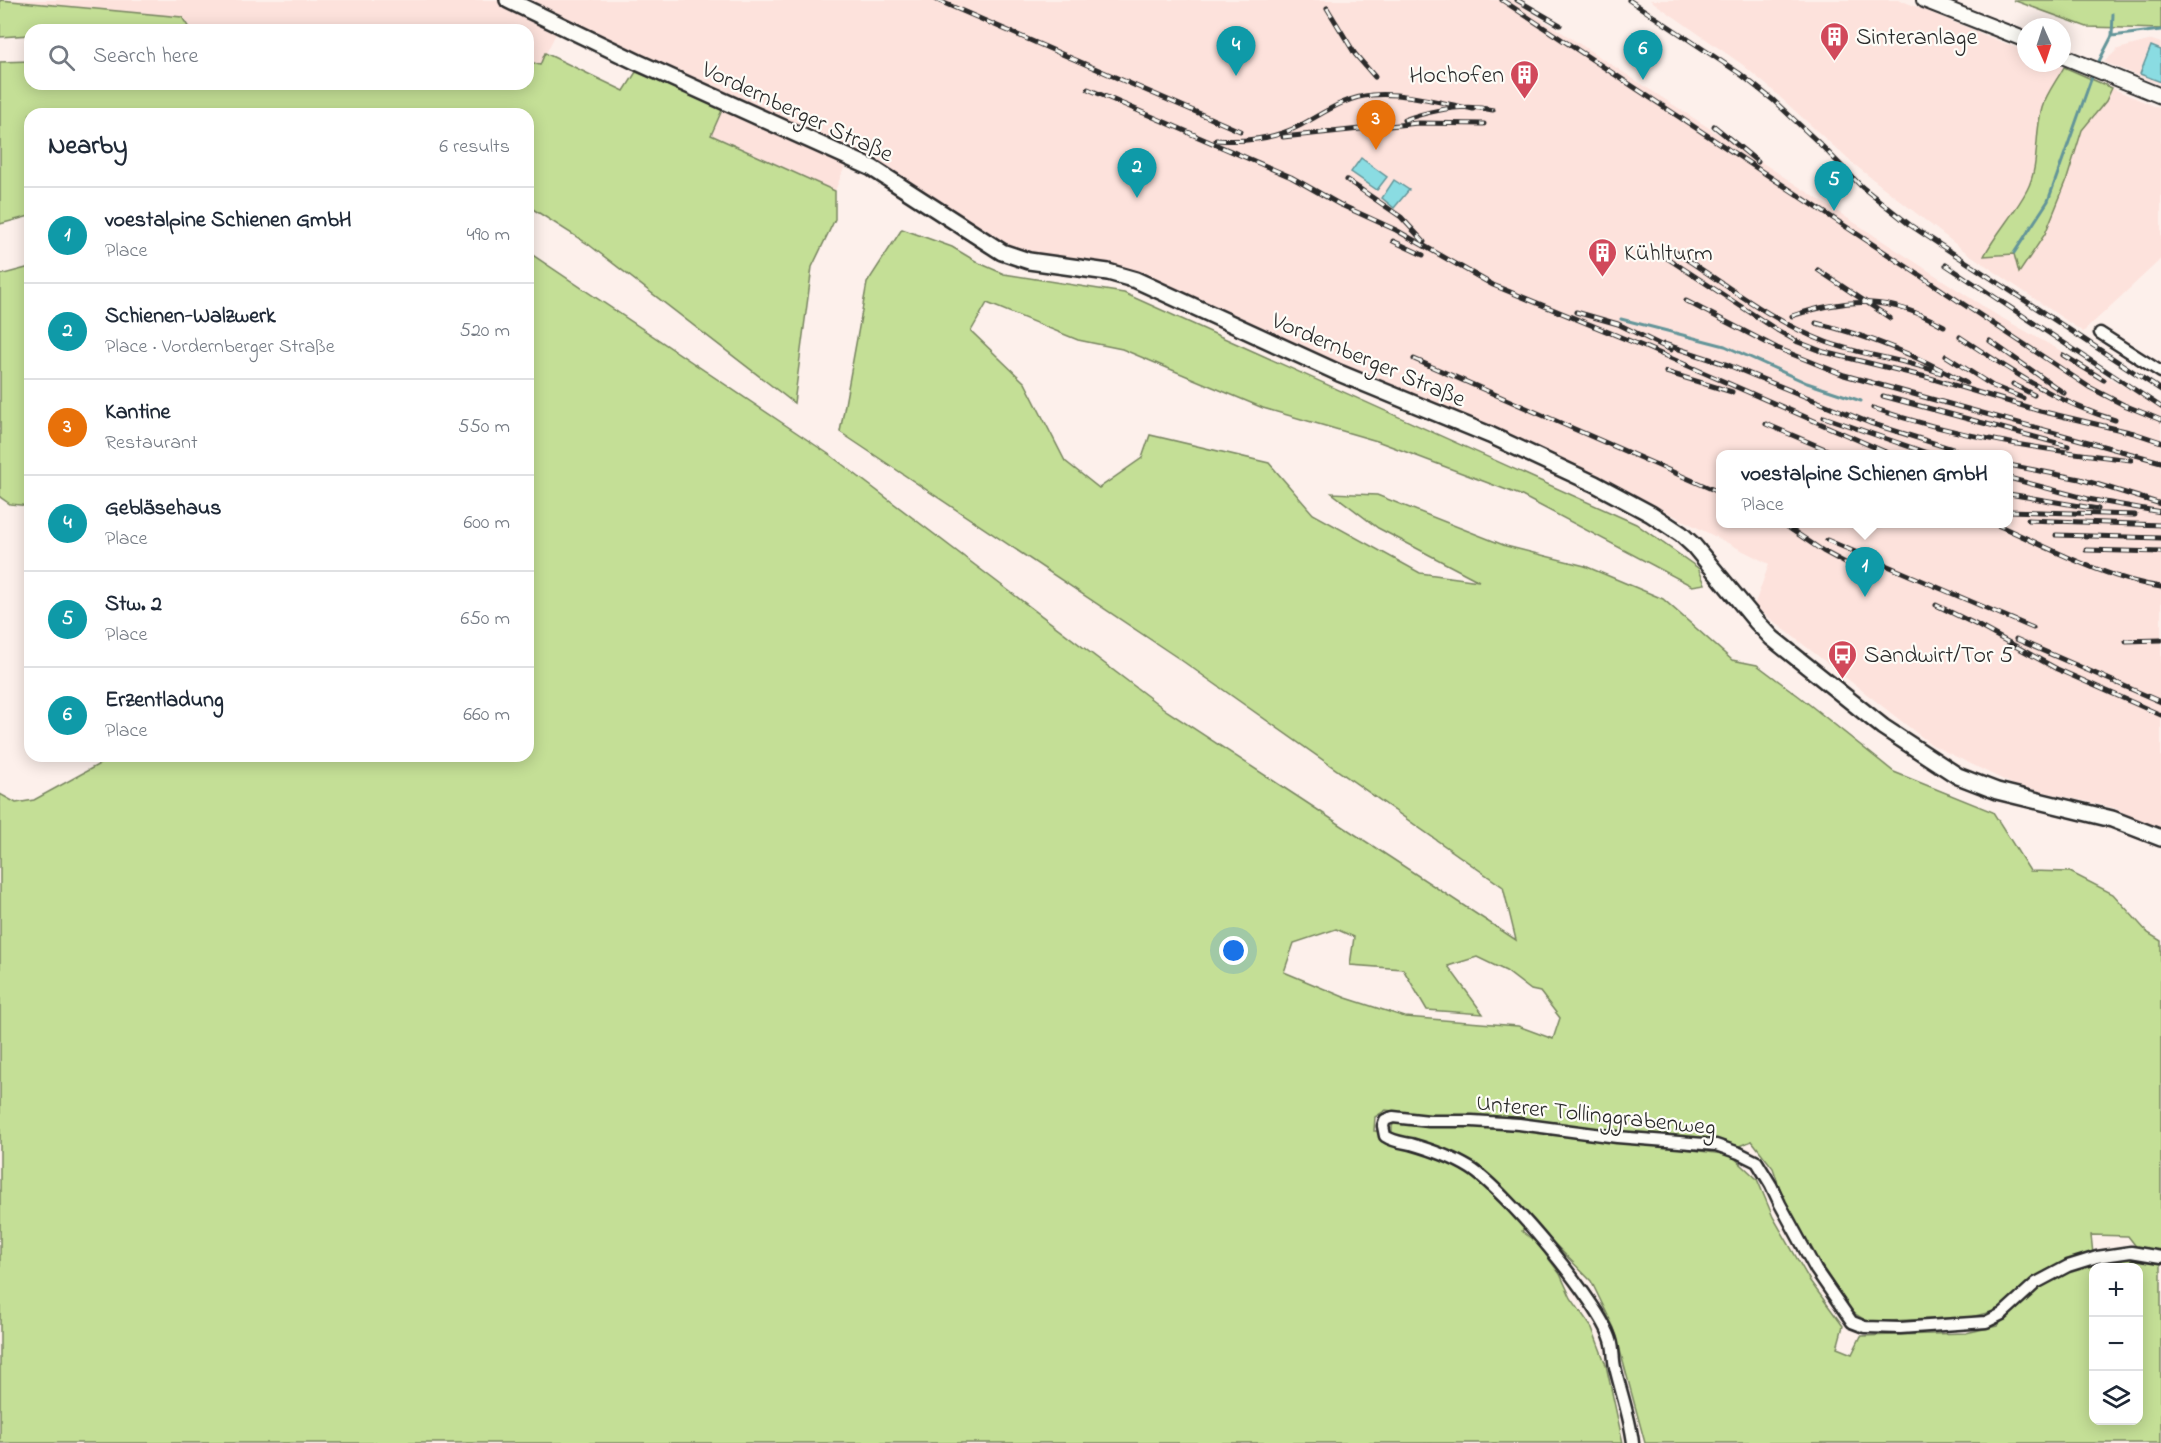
<!DOCTYPE html>
<meta charset="utf-8">
<style>
:root{--surface:#fff;--page:#f6f6f7;--text:#1f2937;--muted:#747a83;--line:#e0e1e3;--accent:#d1495b}
body{margin:0;font-family:"Indie Flower",sans-serif;background:var(--page);color:var(--text)}
.controls{position:absolute;right:18px;bottom:18px;display:grid;overflow:hidden;border-radius:12px;box-shadow:0 3px 15px #0003}
.controls button{width:54px;height:54px;display:grid;place-items:center;padding:0;border:0;border-bottom:2px solid var(--line);background:var(--surface);color:var(--text);font:30px sans-serif}
.compass{position:absolute;left:2017px;top:18px;width:54px;height:54px;border-radius:50%;background:var(--surface);box-shadow:0 3px 15px #0003;rotate:177deg}
.you{position:absolute;left:1234px;top:951px;width:21px;height:21px;margin:-15px;border:4px solid #fff;border-radius:50%;background:#1a73e8;box-shadow:0 0 0 9px #1a73e833}
.badge{display:grid;place-items:center;width:39px;height:39px;border-radius:50%;background:var(--accent);color:#fff;font-size:20px;font-weight:700}
.pin{position:absolute;translate:-50% -50px;filter:drop-shadow(0 2px 3px #0008)}
.pin::after{content:'';position:absolute;top:32px;width:21px;height:18px;background:inherit;clip-path:polygon(0 0,100% 0,50% 100%)}
.popup{position:absolute;left:1716px;top:450px;width:297px;height:78px;box-sizing:border-box;display:grid;place-content:center;border-radius:12px;background:var(--surface);filter:drop-shadow(0 2px 4px #0005);font-size:20px;white-space:nowrap;color:var(--muted)}
.popup b{font-size:22px;color:var(--text)}
.popup::after{content:'';position:absolute;left:50%;top:100%;margin-left:-12px;border:12px solid transparent;border-top-color:var(--surface)}
.list{margin:0;padding:0;list-style:none}
h2{display:flex;justify-content:space-between;align-items:center;height:78px;margin:0;padding:0 24px;font-size:26px}
h2 small{font-size:20px;font-weight:400;color:var(--muted)}
.list li{display:grid;grid-template-columns:39px 1fr auto;gap:18px;align-items:center;box-sizing:border-box;height:96px;padding:0 24px;border-top:2px solid var(--line)}
.list b{display:block;font-size:22px;white-space:nowrap}
.list p{margin:0;font-size:20px;white-space:nowrap;color:var(--muted)}
.list em{font-size:20px;font-style:normal;color:var(--muted)}
.icon{flex:none;width:33px;height:33px;fill:none;stroke:currentColor;stroke-width:2;stroke-linecap:round;stroke-linejoin:round}
.map{position:relative;flex:none;width:2161px;height:1443px;overflow:hidden}
.search{position:absolute;background:var(--surface);box-shadow:0 3px 15px #0003;left:24px;top:24px;width:510px;height:66px;display:flex;align-items:center;gap:15px;box-sizing:border-box;padding:0 21px;border-radius:18px;color:var(--muted);font-size:22px}
.panel{position:absolute;background:var(--surface);box-shadow:0 3px 15px #0003;left:24px;top:108px;width:510px;height:654px;border-radius:18px}
.map>svg:first-child{display:block}
.built{fill:#fde2dc;fill-rule:evenodd}
.green{fill:#c4df96;stroke:#788560;stroke-width:1.5;fill-rule:evenodd}
.water{fill:#8adce2;stroke:#649599;stroke-width:1.5}
.lines{fill:none;stroke-linecap:round;stroke-linejoin:round}
.stream{stroke:#649599;stroke-width:3}
.street-casing{stroke:#2b2b2b;stroke-width:15}
.secondary-casing{stroke:#2b2b2b;stroke-width:18}
.primary-casing{stroke:#2b2b2b;stroke-width:20}
.street{stroke:#fdfcf7;stroke-width:10}
.secondary{stroke:#fdfcf7;stroke-width:14}
.primary{stroke:#fdfcf7;stroke-width:15}
.rail-casing{stroke:#2b2b2b;stroke-width:5}
.rail{stroke:#fdfcf7;stroke-width:3;stroke-dasharray:9;stroke-linecap:butt}
.labels{text-anchor:middle;stroke-width:4.5;stroke-linejoin:round;paint-order:stroke}
.poi-label{font-size:24px;fill:#2b2b2b;stroke:#fdfcf7;text-anchor:start}
.street-label{font-size:24px;fill:#2b2b2b;stroke:#fdfcf7}
</style>
<div class="map">
<svg width="2161" height="1443" viewBox="0 0 2161 1443">
<rect width="100%" height="100%" fill="#fdf0eb"/>
<filter id="ink" filterUnits="userSpaceOnUse"><feTurbulence type="fractalNoise" baseFrequency=".0167" numOctaves="2"/><feDisplacementMap in="SourceGraphic" scale="12" xChannelSelector="R" yChannelSelector="G"/><feConvolveMatrix kernelMatrix="1 2 1 2 8 2 1 2 1" color-interpolation-filters="sRGB"/></filter>
<g filter="url(#ink)">
<g class="built">
<path d="M6,0H1512L1995,314L2161,407V831L2114,808L2014,785L1932,745L1754,606L1769,564L1649,503L1544,453L1338,367L1122,269L1079,259L1026,252L998,240L949,210L562,22L540,65L528,61V30H412L347,25L341,30H193L189,28L182,17ZM1721,454H2009V524H1721Z"/>
<path d="M1650,0H1900L2026,52V63H2053L2161,109V259L2083,332L1963,250L1851,162L1770,88L1743,65Z"/>
<path d="M2152,40L2161,43V85L2104,62L2118,49Z"/>
<path d="M723,108L847,161L835,191L711,134Z"/>
</g>
<g class="green">
<path d="M0,0L182,17L189,28L30,30V35L0,37Z"/>
<path d="M2013,0H2161V29L2087,27Z"/>
<path d="M545,53L624,91L636,72L723,108L711,135L835,191V219L812,267L794,403L588,244L528,206V114H30V216L0,224V62L30,61V84H528V61L540,65Z"/>
<path d="M2064,67L2112,88L2106,101L2082,130L2066,182L2045,234L2019,273L2014,254L1984,256C1996,233 2015,213 2027,190C2040,165 2034,135 2042,108C2046,94 2057,80 2064,67Z"/>
<path d="M902,229L952,247L979,263L1004,274L1124,293L1636,524L1698,568L1705,584L1692,586L1520,495L1377,441L1263,408L1122,349L1078,340L987,303L971,331L1025,383L1065,461L1099,488L1142,458L1150,435L1269,463L1313,514L1420,573L1479,581L1378,528L1332,493L1377,495L1506,546L1585,566L1663,599L1732,660L1757,665L1800,697L1894,772L1993,812L2030,871L2070,872L2113,894L2148,933L2161,941V1251L2152,1249H2138L2128,1236L2091,1235L2093,1254L2072,1259L2045,1271L1999,1310L1971,1317L1868,1322L1852,1312L1808,1245L1786,1206L1773,1168L1752,1141L1739,1146L1705,1138L1426,1116L1386,1110L1375,1117L1374,1131H1381L1466,1170L1485,1184L1526,1227L1522,1231L1538,1244L1560,1274L1571,1298L1592,1328L1606,1365L1623,1443H0V794L16,803L34,800L114,756H528V252L830,455L1167,711L1516,940L1503,887L1181,660L840,432L867,283ZM1336,929L1354,937L1350,965L1403,969L1427,1010L1483,1014L1448,966L1477,957L1506,971L1531,990L1540,992L1560,1018L1553,1039L1518,1026L1405,1017L1346,998L1284,972L1294,943Z"/>
<path d="M30,267V506L10,504L0,497V275Z"/>
<path d="M1396,1122L1466,1124L1674,1144L1677,1148L1731,1155L1757,1179L1773,1217L1810,1281L1843,1326L1837,1348L1852,1354L1861,1336L1966,1333L1997,1326L2030,1295L2054,1278L2073,1269L2110,1259L2144,1257L2161,1262V1443H1645L1614,1328L1591,1281L1497,1185L1398,1138L1392,1133V1126ZM2094,1268H2138V1420H2094Z"/>
</g>
<g class="water">
<path d="M2151,46L2161,50V82L2140,74Z"/>
<path d="M1361,158L1387,177L1377,190L1351,172Z"/>
<path d="M1394,180L1409,190L1394,208L1382,198Z"/>
</g>
<g class="lines">
<g class="stream">
<path d="M2112,36L2113,14"/>
<path d="M2097,65L2112,36L2161,30"/>
<path d="M2014,253L2048,201L2093,74"/>
<path d="M1621,319L1725,346L1807,383L1861,401"/>
</g>
<defs>
<g id="street">
<path d="M2100,333L2161,372"/>
<path d="M1633,1443C1630,1417 1621,1393 1615,1367C1613,1359 1614,1349 1611,1340C1600,1303 1504,1189 1470,1168C1452,1157 1432,1150 1411,1144C1402,1142 1394,1142 1385,1136L1383,1126L1385,1120L1393,1117L1429,1121H1472L1519,1124L1617,1137L1716,1145L1739,1153L1757,1162L1771,1185L1780,1204L1816,1270L1852,1322L1865,1327L1900,1328L1986,1322L2002,1314L2036,1283L2068,1266L2097,1257L2131,1252L2161,1257"/>
</g>
<g id="secondary">
<path d="M1924,0L2026,40"/>
<path d="M2062,56L2161,96"/>
</g>
<path id="primary" d="M508,0L637,62L872,168L1002,252L1029,261L1108,272L1136,280L1339,373L1490,435L1595,484L1651,514L1681,534L1694,546L1756,621L1772,638L1883,727L1958,776L1997,791L2112,819L2161,838"/>
</defs>
<use href="#street" class="street-casing"/>
<use href="#secondary" class="secondary-casing"/>
<use href="#primary" class="primary-casing"/>
<use href="#street" class="street"/>
<use href="#secondary" class="secondary"/>
<use href="#primary" class="primary"/>
<defs>
<g id="rail">
<path d="M937,0L1240,131"/>
<path d="M1502,0L2089,387L2124,405L2161,420"/>
<path d="M1517,0L1560,25"/>
<path d="M1629,0L1739,73L1773,100L1819,143L1862,187L1910,225L2161,390"/>
<path d="M1327,8L1355,54L1375,77"/>
<path d="M1088,89L1195,135"/>
<path d="M1404,120C1432,110 1463,103 1493,110"/>
<path d="M1714,126L1758,162"/>
<path d="M1189,133L1291,177L1339,204L1396,230L1493,285L1645,347L1890,454"/>
<path d="M1283,137L1418,123L1484,124"/>
<path d="M1216,140C1245,142 1275,139 1301,125C1324,113 1345,97 1372,95C1405,92 1441,103 1473,109"/>
<path d="M1347,180L1401,217L1424,242"/>
<path d="M1393,241L1423,255"/>
<path d="M1674,251C1722,282 1773,322 1826,342C1864,356 1904,359 1941,373"/>
<path d="M1667,258L1777,330L1798,342L1824,352L1930,378L2040,411L2134,433L2161,442"/>
<path d="M1946,265L2161,407"/>
<path d="M1818,270L1890,318"/>
<path d="M1686,301L1777,348L1844,375L2161,462"/>
<path d="M1576,312L1618,324L1671,350"/>
<path d="M1792,316C1849,297 1890,296 1944,326"/>
<path d="M1816,323C1870,336 1918,356 1966,383"/>
<path d="M1960,337C2010,370 2057,403 2115,420"/>
<path d="M1990,341L2064,393"/>
<path d="M1664,344L1728,365L1870,423L1968,454"/>
<path d="M2063,355L2104,380"/>
<path d="M1946,356L1993,386L2023,398"/>
<path d="M1414,359L1721,493"/>
<path d="M1666,372L1732,392"/>
<path d="M2013,384L2034,395"/>
<path d="M1883,396L2068,446"/>
<path d="M1873,408C1957,437 2043,450 2131,460"/>
<path d="M1824,417L1930,454"/>
<path d="M1766,424L1837,454"/>
<path d="M2009,465L2080,479L2161,504"/>
<path d="M2009,478L2088,499L2161,512"/>
<path d="M2009,494L2098,509"/>
<path d="M2009,511L2135,515"/>
<path d="M2028,520L2161,525"/>
<path d="M1783,524L1823,551L1862,572"/>
<path d="M1995,524C2046,546 2105,579 2161,587"/>
<path d="M2056,535L2161,538"/>
<path d="M1827,540L2033,628"/>
<path d="M2086,550L2161,552"/>
<path d="M1936,605L1975,624L2057,669L2161,715"/>
<path d="M2016,639L2161,702"/>
<path d="M2126,641L2161,640"/>
</g>
</defs>
<use href="#rail" class="rail-casing"/>
<use href="#rail" class="rail"/>
</g>
</g>
<defs>
<symbol id="building-pin" viewBox="-11 -11 22 30"><path d="M0 17L-7.5 6A9.5 9.5 0 1 1 7.5 6Z" fill="#d1495b" stroke="#fdfcf7"/><path d="M-4-6H4V6H1V3H-1V6H-4ZM-2.5-4.3h1.7v1.8h-1.7ZM.8-4.3h1.7v1.8H.8ZM-2.5-1h1.7V.8h-1.7ZM.8-1h1.7V.8H.8Z" fill="#fff"/></symbol>
<symbol id="bus-pin" viewBox="-11 -11 22 30"><path d="M0 17L-7.5 6A9.5 9.5 0 1 1 7.5 6Z" fill="#d1495b" stroke="#fdfcf7"/><path d="M-5-6H5V4H4V6H2V4H-2V6H-4V4H-5ZM-3.5-4V0h7V-4ZM-3.5 1.2v1.5H-2V1.2ZM2 1.2v1.5H3.5V1.2Z" fill="#fff"/></symbol>
</defs>
<g fill-rule="evenodd">
<use href="#building-pin" x="1818" y="20" width="33" height="45"/>
<use href="#building-pin" x="1508" y="58" width="33" height="45"/>
<use href="#building-pin" x="1586" y="236" width="33" height="45"/>
<use href="#bus-pin" x="1826" y="638" width="33" height="45"/>
</g>
<g class="labels">
<g class="poi-label">
<text x="1856" y="44">Sinteranlage</text>
<text x="1504" y="82" text-anchor="end">Hochofen</text>
<text x="1624" y="260">Kühlturm</text>
<text x="1864" y="662">Sandwirt/Tor 5</text>
</g>
<g class="street-label">
<text transform="translate(798 111) rotate(25)" y="8">Vordernberger Straße</text>
<text transform="translate(1369 359) rotate(23)" y="8">Vordernberger Straße</text>
<text transform="translate(1596 1114) rotate(6)" y="8">Unterer Tollinggrabenweg</text>
</g>
</g>
</svg>
<div class="controls">
<button>+</button>
<button>−</button>
<button><svg class="icon" aria-label="layers" viewBox="0 0 24 24"><path d="M12 4l9 5-9 5-9-5zM3 14l9 5 9-5"/></svg></button>
</div>
<svg class="compass" viewBox="-18 -18 36 36"><path d="M0-13l5 13h-10z" fill="#e53935"/><path d="M0 13l5-13h-10z" fill="#747a83"/></svg>
<div class="you"></div>
<div class="pin badge" style="left:1865px;top:597px;background:#0f9aa8">1</div>
<div class="popup"><b>voestalpine Schienen GmbH</b>Place</div>
<div class="pin badge" style="left:1137px;top:198px;background:#0f9aa8">2</div>
<div class="pin badge" style="left:1376px;top:150px;background:#e8710a">3</div>
<div class="pin badge" style="left:1236px;top:76px;background:#0f9aa8">4</div>
<div class="pin badge" style="left:1834px;top:211px;background:#0f9aa8">5</div>
<div class="pin badge" style="left:1643px;top:80px;background:#0f9aa8">6</div>
<div class="search"><svg class="icon" aria-label="search" viewBox="0 0 24 24"><circle cx="10" cy="10" r="6"/><path d="M15 15l6 6"/></svg>Search here</div>
<section class="panel">
<h2>Nearby<small>6 results</small></h2>
<ul class="list">
<li><span class="badge" style="background:#0f9aa8">1</span><div><b>voestalpine Schienen GmbH</b><p>Place</p></div><em>490 m</em></li>
<li><span class="badge" style="background:#0f9aa8">2</span><div><b>Schienen-Walzwerk</b><p>Place · Vordernberger Straße</p></div><em>520 m</em></li>
<li><span class="badge" style="background:#e8710a">3</span><div><b>Kantine</b><p>Restaurant</p></div><em>550 m</em></li>
<li><span class="badge" style="background:#0f9aa8">4</span><div><b>Gebläsehaus</b><p>Place</p></div><em>600 m</em></li>
<li><span class="badge" style="background:#0f9aa8">5</span><div><b>Stw. 2</b><p>Place</p></div><em>650 m</em></li>
<li><span class="badge" style="background:#0f9aa8">6</span><div><b>Erzentladung</b><p>Place</p></div><em>660 m</em></li>
</ul>
</section>
</div>
